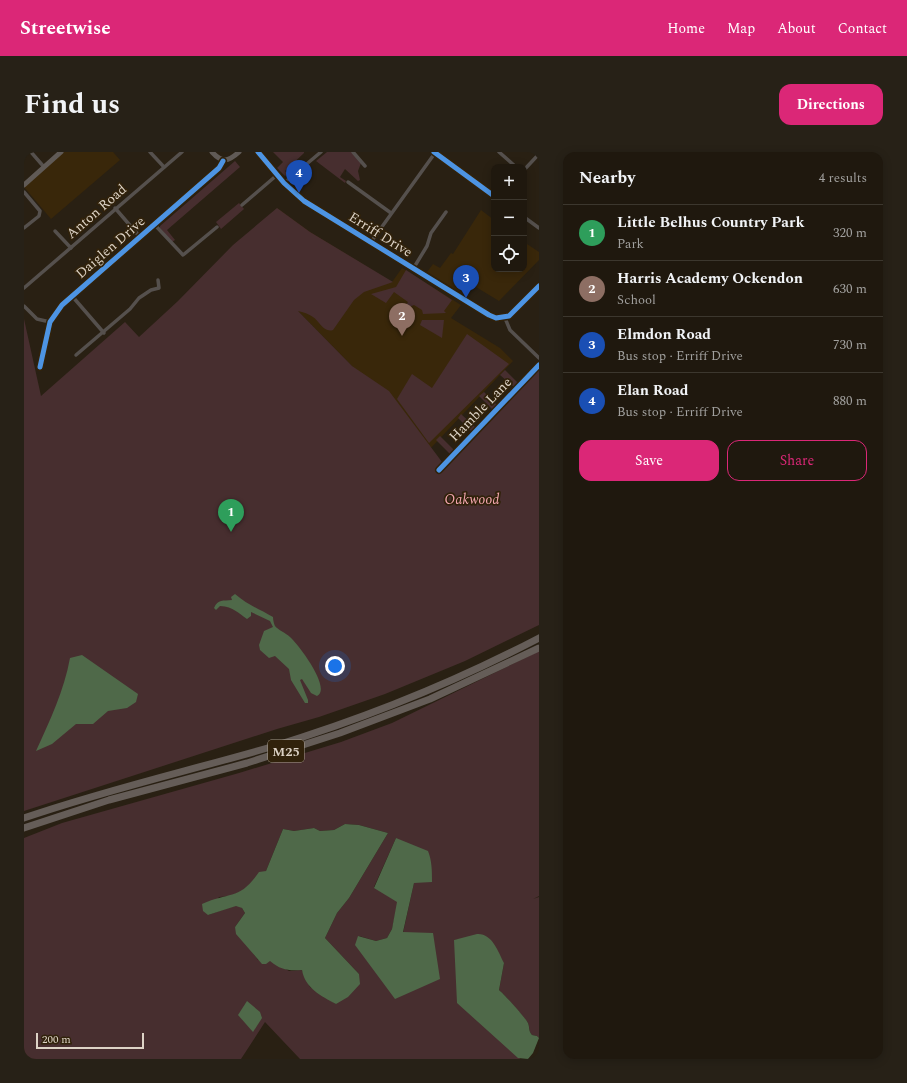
<!DOCTYPE html>
<meta charset="utf-8">
<style>
:root{--surface:#1f180e;--page:#272117;--text:#f1f3f6;--muted:#a1a09e;--line:#3c372e;--accent:#db2777}
body{margin:0;font-family:Spectral,serif;background:var(--page);color:var(--text)}
.controls{position:absolute;right:12px;top:12px;display:grid;overflow:hidden;border-radius:8px;box-shadow:0 2px 10px #0003}
.controls button{width:36px;height:36px;display:grid;place-items:center;padding:0;border:0;border-bottom:1px solid var(--line);background:var(--surface);color:var(--text);font:20px sans-serif}
.scale{position:absolute;left:12px;bottom:10px;width:108px;box-sizing:border-box;padding-left:4px;border:2px solid #ddd3c6;border-top:0;font-size:11px;line-height:14px;white-space:nowrap;color:#ddd3c6;-webkit-text-stroke:3px #31220b;paint-order:stroke}
.you{position:absolute;left:311px;top:514px;width:14px;height:14px;margin:-10px;border:3px solid #fff;border-radius:50%;background:#1a73e8;box-shadow:0 0 0 6px #1a73e833}
.badge{display:grid;place-items:center;width:26px;height:26px;border-radius:50%;background:var(--accent);color:#fff;font-size:13px;font-weight:700}
.pin{position:absolute;translate:-50% -33px;filter:drop-shadow(0 1px 2px #0008)}
.pin::after{content:'';position:absolute;top:21px;width:14px;height:12px;background:inherit;clip-path:polygon(0 0,100% 0,50% 100%)}
.list{margin:0;padding:0;list-style:none}
h2{display:flex;justify-content:space-between;align-items:center;height:52px;margin:0;padding:0 16px;font-size:17px}
h2 small{font-size:13px;font-weight:400;color:var(--muted)}
.list li{display:grid;grid-template-columns:26px 1fr auto;gap:12px;align-items:center;box-sizing:border-box;height:56px;padding:0 16px;border-top:1px solid var(--line)}
.list b{display:block;font-size:15px;white-space:nowrap}
.list p{margin:0;font-size:13px;white-space:nowrap;color:var(--muted)}
.list em{font-size:13px;font-style:normal;color:var(--muted)}
.actions{display:flex;gap:8px;padding:12px 16px}
.actions a{flex:1;padding:9px 0;border:1px solid var(--accent);border-radius:12px;text-align:center;font-size:14px;color:var(--accent)}
.actions .main{background:var(--accent);color:#fff}
.icon{flex:none;width:22px;height:22px;fill:none;stroke:currentColor;stroke-width:2;stroke-linecap:round;stroke-linejoin:round}
.map{position:relative;flex:none;width:515px;height:907px;overflow:hidden;border-radius:12px}
header{display:flex;align-items:center;gap:24px;box-sizing:border-box;height:56px;padding:0 20px;background:var(--accent);color:#fff}
header strong{font-size:19px}
nav{display:flex;gap:22px;margin-inline-start:auto;font-size:14px}
.intro{display:flex;align-items:center;justify-content:space-between;box-sizing:border-box;height:96px;padding:0 24px}
h1{margin:0;font-size:28px}
.button{padding:10px 18px;border-radius:12px;background:var(--accent);color:#fff;font-size:14px;font-weight:700}
main{display:flex;gap:24px;padding:0 24px}
aside{flex:1;background:var(--surface);border-radius:12px;box-shadow:0 2px 10px #0003}
.map>svg:first-child{display:block}
.built{fill:#39270a}
.green{fill:#472e2f;fill-rule:evenodd}
.water{fill:#4f6949}
.lines{fill:none;stroke-linecap:round;stroke-linejoin:round}
.street{stroke:#55504d;stroke-width:3.5}
.secondary{stroke:#605a56;stroke-width:5}
.highway{stroke:#655d58;stroke-width:7}
.cycleway-casing{stroke:#31220b;stroke-width:8}
.cycleway{stroke:#4d94e3;stroke-width:5}
.labels{text-anchor:middle;stroke-width:3.5;stroke-linejoin:round;paint-order:stroke}
.shield{fill:#31220b;stroke:#a99e8e;stroke-width:1}
.shield-label{font-size:13px;font-weight:bold;fill:#ddd3c6}
.street-label{font-size:14px;fill:#ddd3c6;stroke:#31220b}
.park-label{font-size:14px;font-style:italic;fill:#f5a7b0;stroke:#31220b}
</style>
<header>
<strong>Streetwise</strong>
<nav><a>Home</a><a>Map</a><a>About</a><a>Contact</a></nav>
</header>
<div class="intro"><h1>Find us</h1><a class="button">Directions</a></div>
<main>
<div class="map">
<svg width="515" height="907" viewBox="0 0 515 907">
<rect width="100%" height="100%" fill="#292013"/>
<g class="built">
<path d="M40,0H89L96,8L27,67L0,35Z"/>
<path d="M253,56L286,80L368,130L378,116L437,153L427,166L476,196L489,209L405,298L373,260L273,158Z"/>
<path d="M457,58L470,68V117H500V90L515,100V108L475,149L447,132L440,143L403,120L409,112L416,116L427,101L429,102Z"/>
</g>
<g class="green">
<path d="M249,0H280V1L261,19L264,22L261,24L253,16L259,10Z"/>
<path d="M303,0H328L337,11L334,19L336,28L334,29L321,17L316,25L322,29L321,31L292,9Z"/>
<path d="M211,9L216,15L143,78L151,88L148,90L136,76V74Z"/>
<path d="M215,51L220,57L197,77L192,70Z"/>
<path d="M253,56L286,80L369,130L340,140L330,148L309,178C300,181 296,170 289,165C285,162 279,160 274,159L328,214L365,239L421,314L515,216V473L441,509L361,542L295,565L253,577L0,659V167L17,244L101,170L115,185L154,149L209,93Z"/>
<path d="M382,118L428,148L420,159L422,161L399,162L398,158L390,153L385,155V164L378,160L384,150L370,140L362,151L347,142L372,135Z"/>
<path d="M398,168H420L418,186L396,173Z"/>
<path d="M443,182L485,212L405,291L373,247L388,222L408,236Z"/>
<path d="M481,218L495,232L491,236L476,223Z"/>
<path d="M460,240L474,254L470,259L455,244Z"/>
<path d="M437,262L452,276L448,280L434,266Z"/>
<path d="M416,284L431,299L427,303L412,288Z"/>
<path d="M515,499V744L509,747L515,745V886L513,884L508,883C504,878 506,876 504,871C501,866 480,842 475,838L480,811L442,786L430,788L496,907H276L241,870L217,907H0V686L38,671L215,621L317,590L368,571ZM321,672L335,673L364,681L325,746L313,761L301,786L335,822L312,852L286,835L278,818L265,819L246,808H234L211,775L221,761L218,756L213,753L184,763L195,745L207,744L218,739L242,719L259,677L270,679L290,676L296,679L310,678ZM372,686L390,731L379,781L371,846L335,784L352,789L363,786L368,777L374,750L350,735Z"/>
</g>
<g class="water">
<path d="M211,442C224,453 235,457 249,465C249,468 250,472 251,474C254,478 262,481 266,485C275,493 308,537 293,544L287,541L278,527L276,528L284,548V551H281L267,528L265,517L251,504L245,506L236,498L235,493L240,479L249,475L246,469L227,460V464L223,467C214,461 210,455 196,454L192,458L190,456C194,447 199,449 208,448L207,445Z"/>
<path d="M58,503L114,542L112,550L103,556L84,559L69,572H52L28,592L12,599C26,568 40,539 46,506Z"/>
<path d="M321,672L335,673L364,681L325,746L313,761L301,786L335,822L336,832L324,845L312,852C297,844 281,836 278,818C264,819 257,818 246,809L242,812H238L212,782L211,775L221,761L218,756L212,754L184,763L179,759L178,752C206,739 215,749 235,720L242,719L259,677L270,679L290,676L296,679L310,678Z"/>
<path d="M372,686L404,699C408,709 408,719 408,730L390,731L379,780L409,781L416,827L371,847L331,793L334,784L352,789L363,786L368,777L373,750L350,736Z"/>
<path d="M453,782C468,781 474,799 480,811L475,838C480,842 501,865 504,871C506,876 504,878 508,883L513,884L515,886L509,901L504,907L494,906L433,851L430,788Z"/>
<path d="M223,849L236,860L238,866L229,880L214,863Z"/>
</g>
<g class="lines">
<g class="street">
<path d="M7,0L20,15"/>
<path d="M126,0L140,15"/>
<path d="M234,0L260,31L280,49L465,163L472,166L485,164L515,134"/>
<path d="M329,0L341,14"/>
<path d="M475,0L492,15"/>
<path d="M411,1L470,44"/>
<path d="M500,18L515,2"/>
<path d="M324,30L367,61"/>
<path d="M260,31L297,0"/>
<path d="M0,40L16,59L15,64L0,76"/>
<path d="M218,53L253,23"/>
<path d="M91,56L116,85"/>
<path d="M500,65L515,76"/>
<path d="M130,72L159,103L193,75"/>
<path d="M31,79L47,96"/>
<path d="M347,90L411,1"/>
<path d="M389,117L403,94L407,81L422,60"/>
<path d="M0,136L158,0"/>
<path d="M48,144L80,181"/>
<path d="M0,154L13,167L26,170"/>
<path d="M481,166L486,178L515,206"/>
<path d="M52,203L106,157L115,146L127,138L135,136L134,128"/>
<path d="M16,215L26,170L38,153L195,16L199,9"/>
<path d="M415,318L515,213"/>
</g>
<g class="secondary">
<path d="M188,0C198,11 204,10 215,0"/>
<path d="M0,33L37,0"/>
</g>
<g class="highway">
<path d="M0,666C81,638 164,619 247,595C339,567 429,531 515,486"/>
<path d="M0,676L85,648L223,611L316,581L406,547L515,496"/>
</g>
<defs>
<g id="cycleway">
<path d="M234,0L260,31L280,49L465,163L472,166L485,164L515,134"/>
<path d="M410,0L470,44"/>
<path d="M16,215L26,170L38,153L195,16L199,9"/>
<path d="M415,318L515,213"/>
</g>
</defs>
<use href="#cycleway" class="cycleway-casing"/>
<use href="#cycleway" class="cycleway"/>
</g>
<g class="labels">
<rect class="shield" x="244" y="588" width="36" height="22" rx="3"/>
<g class="shield-label">
<text x="262" y="604">M25</text>
</g>
<g class="street-label">
<text transform="translate(72 59) rotate(-41)" y="5">Anton Road</text>
<text transform="translate(357 82) rotate(32)" y="5">Erriff Drive</text>
<text transform="translate(86 95) rotate(-41)" y="5">Daiglen Drive</text>
<text transform="translate(456 257) rotate(-46)" y="5">Hamble Lane</text>
</g>
<g class="park-label">
<text x="448" y="352">Oakwood</text>
</g>
</g>
</svg>
<div class="controls">
<button>+</button>
<button>−</button>
<button><svg class="icon" aria-label="locate" viewBox="0 0 24 24"><circle cx="12" cy="12" r="6"/><path d="M12 2v4M12 18v4M2 12h4M18 12h4"/></svg></button>
</div>
<div class="scale">200 m</div>
<div class="you"></div>
<div class="pin badge" style="left:207px;top:380px;background:#2e9e5b">1</div>
<div class="pin badge" style="left:378px;top:184px;background:#8d6e63">2</div>
<div class="pin badge" style="left:442px;top:146px;background:#1a4fb4">3</div>
<div class="pin badge" style="left:275px;top:41px;background:#1a4fb4">4</div>
</div>
<aside>
<h2>Nearby<small>4 results</small></h2>
<ul class="list">
<li><span class="badge" style="background:#2e9e5b">1</span><div><b>Little Belhus Country Park</b><p>Park</p></div><em>320 m</em></li>
<li><span class="badge" style="background:#8d6e63">2</span><div><b>Harris Academy Ockendon</b><p>School</p></div><em>630 m</em></li>
<li><span class="badge" style="background:#1a4fb4">3</span><div><b>Elmdon Road</b><p>Bus stop · Erriff Drive</p></div><em>730 m</em></li>
<li><span class="badge" style="background:#1a4fb4">4</span><div><b>Elan Road</b><p>Bus stop · Erriff Drive</p></div><em>880 m</em></li>
</ul>
<div class="actions"><a class="main">Save</a><a>Share</a></div>
</aside>
</main>
